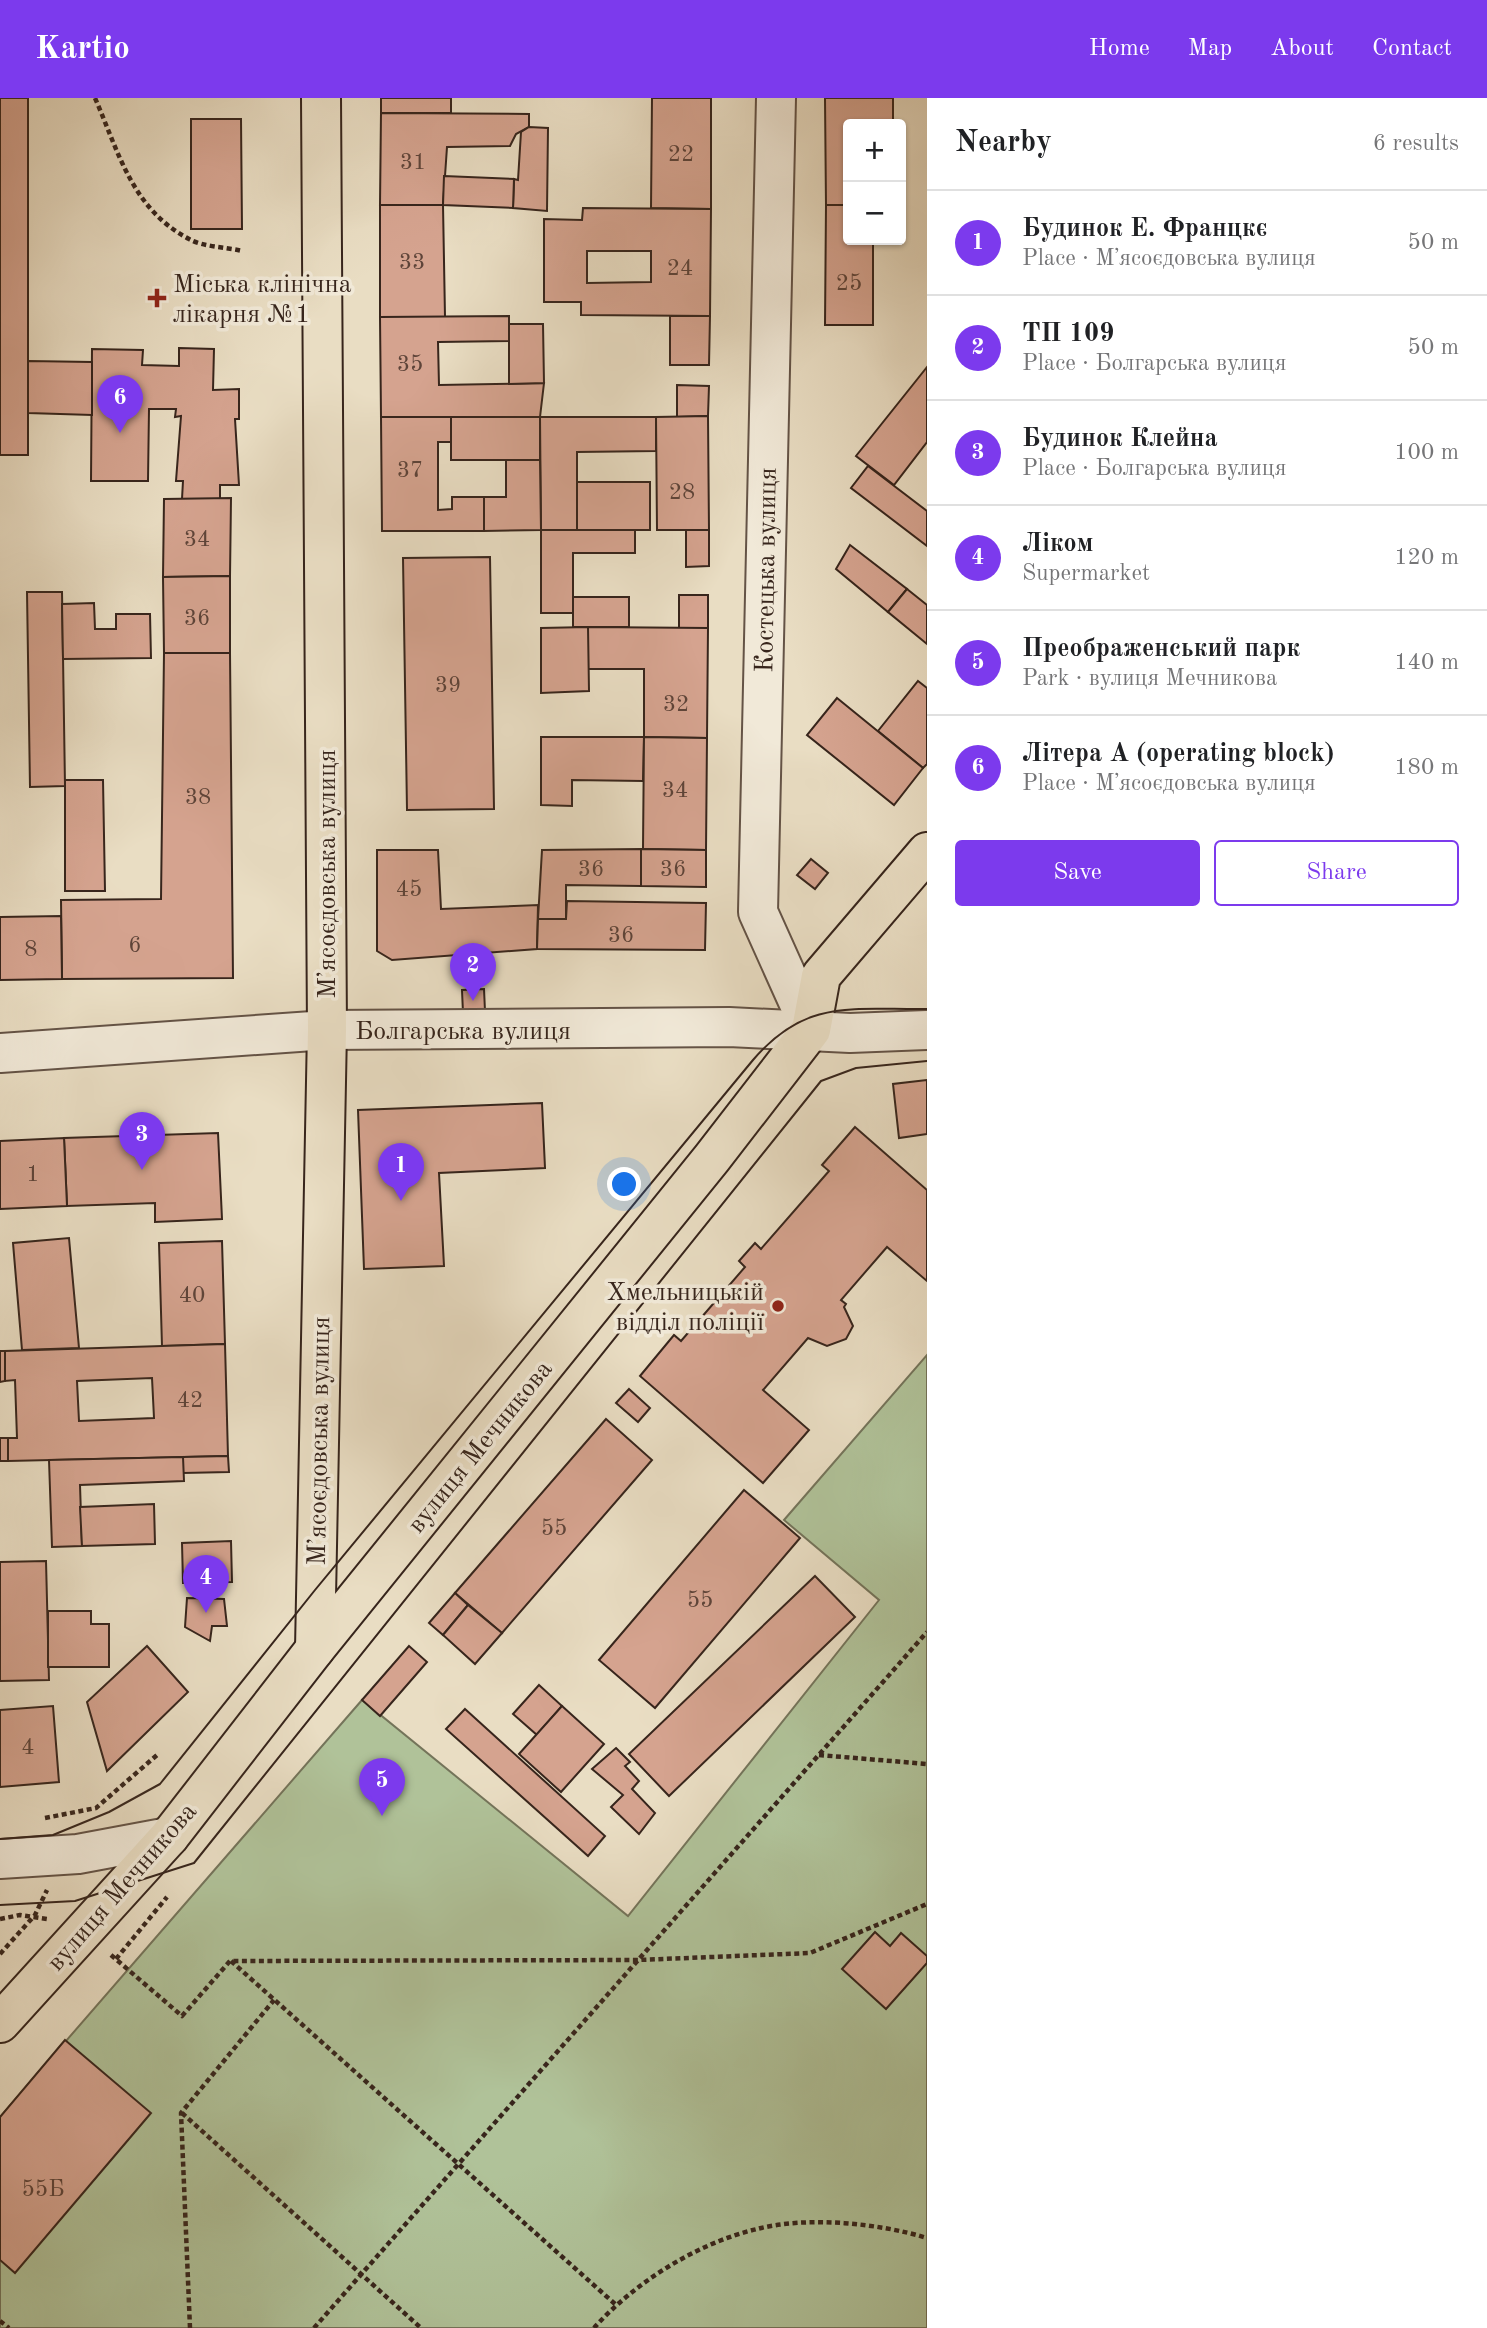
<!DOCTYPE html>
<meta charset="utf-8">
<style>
:root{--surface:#fff;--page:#f2f2f2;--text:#202124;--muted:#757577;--line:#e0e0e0;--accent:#7c3aed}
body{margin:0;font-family:"Old Standard TT",serif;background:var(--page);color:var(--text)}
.controls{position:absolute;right:21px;top:21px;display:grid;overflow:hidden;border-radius:7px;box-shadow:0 2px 5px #0004}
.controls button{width:63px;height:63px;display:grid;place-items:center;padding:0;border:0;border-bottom:2px solid var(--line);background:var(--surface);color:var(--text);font:35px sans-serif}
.you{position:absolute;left:625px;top:1087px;width:24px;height:24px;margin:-18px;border:5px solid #fff;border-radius:50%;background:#1a73e8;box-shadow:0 0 0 10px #1a73e833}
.badge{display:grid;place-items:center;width:46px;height:46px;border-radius:50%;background:var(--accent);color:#fff;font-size:23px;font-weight:700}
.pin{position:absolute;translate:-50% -58px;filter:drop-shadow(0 2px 4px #0008)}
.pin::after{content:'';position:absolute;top:37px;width:24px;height:21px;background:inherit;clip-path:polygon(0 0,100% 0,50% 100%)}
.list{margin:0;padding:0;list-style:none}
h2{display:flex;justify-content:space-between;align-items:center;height:91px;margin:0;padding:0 28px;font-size:30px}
h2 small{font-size:23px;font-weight:400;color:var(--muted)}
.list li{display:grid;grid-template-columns:46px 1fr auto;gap:21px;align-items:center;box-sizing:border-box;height:105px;padding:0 28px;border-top:2px solid var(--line)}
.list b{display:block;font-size:26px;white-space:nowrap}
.list p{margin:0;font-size:23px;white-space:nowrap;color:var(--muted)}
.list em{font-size:23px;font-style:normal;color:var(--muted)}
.actions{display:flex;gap:14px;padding:21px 28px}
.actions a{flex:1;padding:16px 0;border:2px solid var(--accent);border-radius:7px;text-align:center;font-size:24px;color:var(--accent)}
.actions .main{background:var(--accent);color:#fff}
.map{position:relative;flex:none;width:927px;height:2230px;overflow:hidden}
header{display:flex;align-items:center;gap:42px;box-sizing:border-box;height:98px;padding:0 35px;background:var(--accent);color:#fff}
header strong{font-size:33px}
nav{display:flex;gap:38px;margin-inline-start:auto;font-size:24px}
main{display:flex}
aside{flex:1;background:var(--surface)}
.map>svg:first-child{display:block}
.green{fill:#b0c299;stroke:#74745a;stroke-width:2}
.building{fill:#d5a38f;stroke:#37251c;stroke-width:2;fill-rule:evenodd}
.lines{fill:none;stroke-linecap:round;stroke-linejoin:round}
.minor-casing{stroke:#645346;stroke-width:42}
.major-casing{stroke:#37251c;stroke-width:42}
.path{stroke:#37251c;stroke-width:4.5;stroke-dasharray:5 3.5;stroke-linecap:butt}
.minor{stroke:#f1e9d8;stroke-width:38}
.major{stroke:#e9ddc3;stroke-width:38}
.tram{stroke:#37251c;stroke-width:2}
.poi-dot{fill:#8f2418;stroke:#f1e9d8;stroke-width:2.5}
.labels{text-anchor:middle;stroke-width:7;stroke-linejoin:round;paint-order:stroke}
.number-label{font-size:23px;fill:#5e4439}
.poi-label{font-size:26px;fill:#37251c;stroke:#f1e9d8;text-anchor:start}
.street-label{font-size:26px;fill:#37251c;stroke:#f1e9d8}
</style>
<header>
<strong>Kartio</strong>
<nav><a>Home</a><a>Map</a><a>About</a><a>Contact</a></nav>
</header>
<main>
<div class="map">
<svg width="927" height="2230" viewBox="0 0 927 2230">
<rect width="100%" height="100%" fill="#e9ddc3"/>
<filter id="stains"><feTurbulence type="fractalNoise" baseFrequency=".00286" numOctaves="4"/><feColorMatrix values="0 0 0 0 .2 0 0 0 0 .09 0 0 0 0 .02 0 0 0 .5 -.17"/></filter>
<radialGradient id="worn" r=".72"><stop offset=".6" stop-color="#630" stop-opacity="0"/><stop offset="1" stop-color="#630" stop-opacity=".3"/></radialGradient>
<path class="green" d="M927,1257V2230H0V2019L362,1602L628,1818L879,1502L784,1422Z"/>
<g class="building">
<rect x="0" y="0" width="28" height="357"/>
<rect x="381" y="0" width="70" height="15"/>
<path d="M652,0H711V111L651,110Z"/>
<path d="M825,0H893V26H848V107H826Z"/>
<path d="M381,15L529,16V29L516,36L510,48L447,49L443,107H380Z"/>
<path d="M191,21H241L242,131H191Z"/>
<path d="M529,29L548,30L547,113L513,110L514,81L518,82L521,34Z"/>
<path d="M444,78L514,81L513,110L443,107Z"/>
<path d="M380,107H443L445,219H380Z"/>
<path d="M826,107H848V142H873V227H825Z"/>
<path d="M583,110L711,111L710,218L581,217V204H544V121L582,122ZM587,153H651V184L587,185Z"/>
<path d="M509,218V243L438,244L439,287L544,285L540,319H381L380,219Z"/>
<path d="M670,218H710L709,267H670Z"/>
<path d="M509,226H543L544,285L509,286Z"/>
<path d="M179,250L214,251L213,292L239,291V321H235L239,387H220V402L182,401L183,383H176L181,318L175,319L176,311H149L148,383H91L92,251L143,252L142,267L179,268Z"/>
<path d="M28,263L92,264V317L28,315Z"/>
<path d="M927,269V344L894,387L856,358Z"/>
<path d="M677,287L709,288L708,318L677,319Z"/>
<path d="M708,318L709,432H657L656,319Z"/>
<path d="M381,319H451V344H438V412L452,411V399H484V433H382Z"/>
<rect x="451" y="319" width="89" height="43"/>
<path d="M540,319H656V353L577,354V432H541Z"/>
<path d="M506,362H540L541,432L484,433V399H506Z"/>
<path d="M868,368L927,413V448L851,390Z"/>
<rect x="577" y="384" width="73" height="48"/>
<path d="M231,400L230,478L163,479L164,401Z"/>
<path d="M541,432H635V455H573V515H541Z"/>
<path d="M686,432H709V468L686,469Z"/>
<path d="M850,447L907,491L888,514L836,471Z"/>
<path d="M490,459L494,711L407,712L403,460Z"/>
<path d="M230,478V555H164L163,479Z"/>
<path d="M907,491L927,507V546L888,514Z"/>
<path d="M27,494H62L65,688L30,689Z"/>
<rect x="679" y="497" width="29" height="33"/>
<rect x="573" y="499" width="56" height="30"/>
<path d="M94,505L95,531H116V516H150L151,560L63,561L62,506Z"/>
<path d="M588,529L708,530L707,640L644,639V571H587Z"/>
<path d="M588,529L589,593L541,595V530Z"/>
<path d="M164,555H230L233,880L62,881L61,802L161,801Z"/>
<path d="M918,583L927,590V666L923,670L878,633Z"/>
<path d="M837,600L923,670L894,707L807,637Z"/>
<path d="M541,639H644L643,683L572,682V708L541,707Z"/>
<path d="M644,639L707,640L706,752L643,751Z"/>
<path d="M65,682H103L105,793H65Z"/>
<path d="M641,751L706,752V789L641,788Z"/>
<path d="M641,751V788L566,787V821H538L542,752Z"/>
<path d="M377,752H438L441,811L538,807L537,851L392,862L377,853Z"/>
<path d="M811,761L828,775L815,791L797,777Z"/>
<path d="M567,803L706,805L705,852L537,851L538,821H566Z"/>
<path d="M61,818L62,881L0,882V819Z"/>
<path d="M484,891L485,913L463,915L462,892Z"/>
<path d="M927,982V1036L899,1040L893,986Z"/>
<path d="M542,1005L545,1070L439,1075L444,1168L364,1171L358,1012Z"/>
<path d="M855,1029L927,1092V1183L887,1149L841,1202L846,1206L844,1209L853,1228L846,1241L827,1248L808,1240L763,1292L809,1332L763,1385L640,1278L674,1237L681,1243L745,1169L739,1163L755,1145L761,1151L829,1073L822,1067Z"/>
<path d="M218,1035L222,1121L155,1124V1105L67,1108L64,1040Z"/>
<path d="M64,1040L67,1108L0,1111V1043Z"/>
<path d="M69,1140L79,1250L22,1252L13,1145Z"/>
<path d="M222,1143L225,1246L162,1248L159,1145Z"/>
<path d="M225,1246L228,1358L8,1363V1340H17L15,1282L5,1283V1253ZM152,1280L154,1320L79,1323L77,1283Z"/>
<path d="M0,1253H5V1283L0,1284Z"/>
<path d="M629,1291L650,1310L638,1324L616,1305Z"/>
<path d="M606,1321L652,1362L502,1535L455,1495Z"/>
<rect x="0" y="1340" width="8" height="23"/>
<path d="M228,1358L229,1374L183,1375V1359Z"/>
<path d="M183,1359L184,1383L80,1387L82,1448L52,1449L49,1362Z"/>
<path d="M744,1392L800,1440L655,1610L599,1562Z"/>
<path d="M154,1406L155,1446L82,1448L80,1409Z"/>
<path d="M231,1443L232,1484L183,1485L182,1445Z"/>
<path d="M46,1463L49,1582L0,1583V1464Z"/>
<path d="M815,1478L855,1519L669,1698L629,1656Z"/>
<path d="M455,1495L468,1507L443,1537L429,1525Z"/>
<path d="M187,1500L224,1501L227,1528H212L210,1543L185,1529Z"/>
<path d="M468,1507L502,1535L475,1566L443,1537Z"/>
<path d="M48,1513H91V1526H109V1569H48Z"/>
<path d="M147,1548L188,1594L107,1673L87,1604Z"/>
<path d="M409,1548L427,1564L380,1618L362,1602Z"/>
<path d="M539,1587L562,1608L537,1637L513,1616Z"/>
<path d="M53,1608L59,1684L0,1689V1612Z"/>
<path d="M562,1608L604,1646L561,1694L519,1656Z"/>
<path d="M465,1611L605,1738L588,1758L446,1631Z"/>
<path d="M616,1650L630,1664L625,1668L639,1683L632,1691L655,1715L639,1736L611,1709L623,1697L592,1671Z"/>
<path d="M875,1834L890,1848L901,1835L927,1858V1865L886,1911L842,1871Z"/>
<path d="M65,1942L151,2015L15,2175L0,2162V2019Z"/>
</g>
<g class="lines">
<defs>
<g id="minor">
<path d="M776,0L758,814L811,932"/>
<path d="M0,955L327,932L729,929L850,935L927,932"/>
<path d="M0,1761L78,1756L169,1739"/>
</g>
<g id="major">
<path d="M315,1551L327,932L321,0"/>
<path d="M0,1925L169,1739L315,1551L712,1060L811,932L821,878L927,754"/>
</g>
</defs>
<use href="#minor" class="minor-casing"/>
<use href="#major" class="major-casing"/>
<g class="path">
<path d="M95,0C119,55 132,111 189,141C203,149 226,149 242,153"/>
<path d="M819,1657L927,1666"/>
<path d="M45,1720L96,1710L157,1657"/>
<path d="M0,1821L20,1817L47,1821"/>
<path d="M0,1856L35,1817L47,1792"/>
<path d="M111,1857L182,1918L230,1863L638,1862L810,1855L927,1806"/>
<path d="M116,1861L167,1799"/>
<path d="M231,1863L615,2206"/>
<path d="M182,2015L421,2230"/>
<path d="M0,2223L9,2230"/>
<path d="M190,2230L181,2015L274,1902"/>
<path d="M314,2230L927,1534"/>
<path d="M594,2230C634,2185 697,2145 757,2131C807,2118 878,2125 927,2140"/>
</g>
<use href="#minor" class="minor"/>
<use href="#major" class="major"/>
<g class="tram">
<path d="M0,1741L53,1737L109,1714L160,1686L315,1492L753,962C806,900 852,912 927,911"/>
<path d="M0,1807L75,1803L194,1765L821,983L856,970L927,963"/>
</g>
</g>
<g class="poi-dot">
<path d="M153.5 189.5h7v7h7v7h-7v7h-7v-7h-7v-7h7z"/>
<circle cx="778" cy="1208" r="7"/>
</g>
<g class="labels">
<g class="number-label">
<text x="681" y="63">22</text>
<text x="413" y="71">31</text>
<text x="412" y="171">33</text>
<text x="680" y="177">24</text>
<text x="849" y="192">25</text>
<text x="410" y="273">35</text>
<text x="410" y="379">37</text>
<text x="682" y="401">28</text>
<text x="197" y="448">34</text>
<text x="197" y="527">36</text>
<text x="448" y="594">39</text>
<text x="676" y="613">32</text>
<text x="675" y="699">34</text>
<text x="198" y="706">38</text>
<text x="591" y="778">36</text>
<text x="673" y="778">36</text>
<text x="409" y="798">45</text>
<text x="621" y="844">36</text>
<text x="135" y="854">6</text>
<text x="31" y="858">8</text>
<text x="33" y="1083">1</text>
<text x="192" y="1204">40</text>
<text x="190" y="1309">42</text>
<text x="554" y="1437">55</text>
<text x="700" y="1509">55</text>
<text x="28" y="1656">4</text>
<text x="43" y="2098">55Б</text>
</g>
<g class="poi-label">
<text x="173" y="194">Міська клінічна<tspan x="173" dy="30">лікарня №1</tspan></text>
<text x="764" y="1202" text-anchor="end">Хмельницькій<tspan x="764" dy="30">відділ поліції</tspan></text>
</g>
<g class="street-label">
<text transform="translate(765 472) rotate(-89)" y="9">Костецька вулиця</text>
<text transform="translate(326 776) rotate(-90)" y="9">Мʼясоєдовська вулиця</text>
<text x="463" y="941">Болгарська вулиця</text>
<text transform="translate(318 1343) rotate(-89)" y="9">Мʼясоєдовська вулиця</text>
<text transform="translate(479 1348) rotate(-51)" y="9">вулиця Мечникова</text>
<text transform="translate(121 1788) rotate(-49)" y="9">вулиця Мечникова</text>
</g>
</g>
<rect width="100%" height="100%" filter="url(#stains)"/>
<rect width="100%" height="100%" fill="url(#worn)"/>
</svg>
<div class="controls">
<button>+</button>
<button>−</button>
</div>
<div class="you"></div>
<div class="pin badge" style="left:401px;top:1103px">1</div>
<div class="pin badge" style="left:473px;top:903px">2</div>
<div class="pin badge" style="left:142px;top:1072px">3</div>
<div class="pin badge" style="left:206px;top:1515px">4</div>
<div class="pin badge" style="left:382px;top:1718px">5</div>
<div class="pin badge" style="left:120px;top:335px">6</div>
</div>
<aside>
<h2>Nearby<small>6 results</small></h2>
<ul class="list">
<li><span class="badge">1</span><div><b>Будинок Е. Францкє</b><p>Place · Мʼясоєдовська вулиця</p></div><em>50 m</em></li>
<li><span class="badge">2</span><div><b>ТП 109</b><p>Place · Болгарська вулиця</p></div><em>50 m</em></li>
<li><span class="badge">3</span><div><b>Будинок Клейна</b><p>Place · Болгарська вулиця</p></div><em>100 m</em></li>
<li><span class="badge">4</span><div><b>Ліком</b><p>Supermarket</p></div><em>120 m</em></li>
<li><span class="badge">5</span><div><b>Преображенський парк</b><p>Park · вулиця Мечникова</p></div><em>140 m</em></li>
<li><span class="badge">6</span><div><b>Літера А (operating block)</b><p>Place · Мʼясоєдовська вулиця</p></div><em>180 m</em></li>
</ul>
<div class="actions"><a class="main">Save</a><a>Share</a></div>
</aside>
</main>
